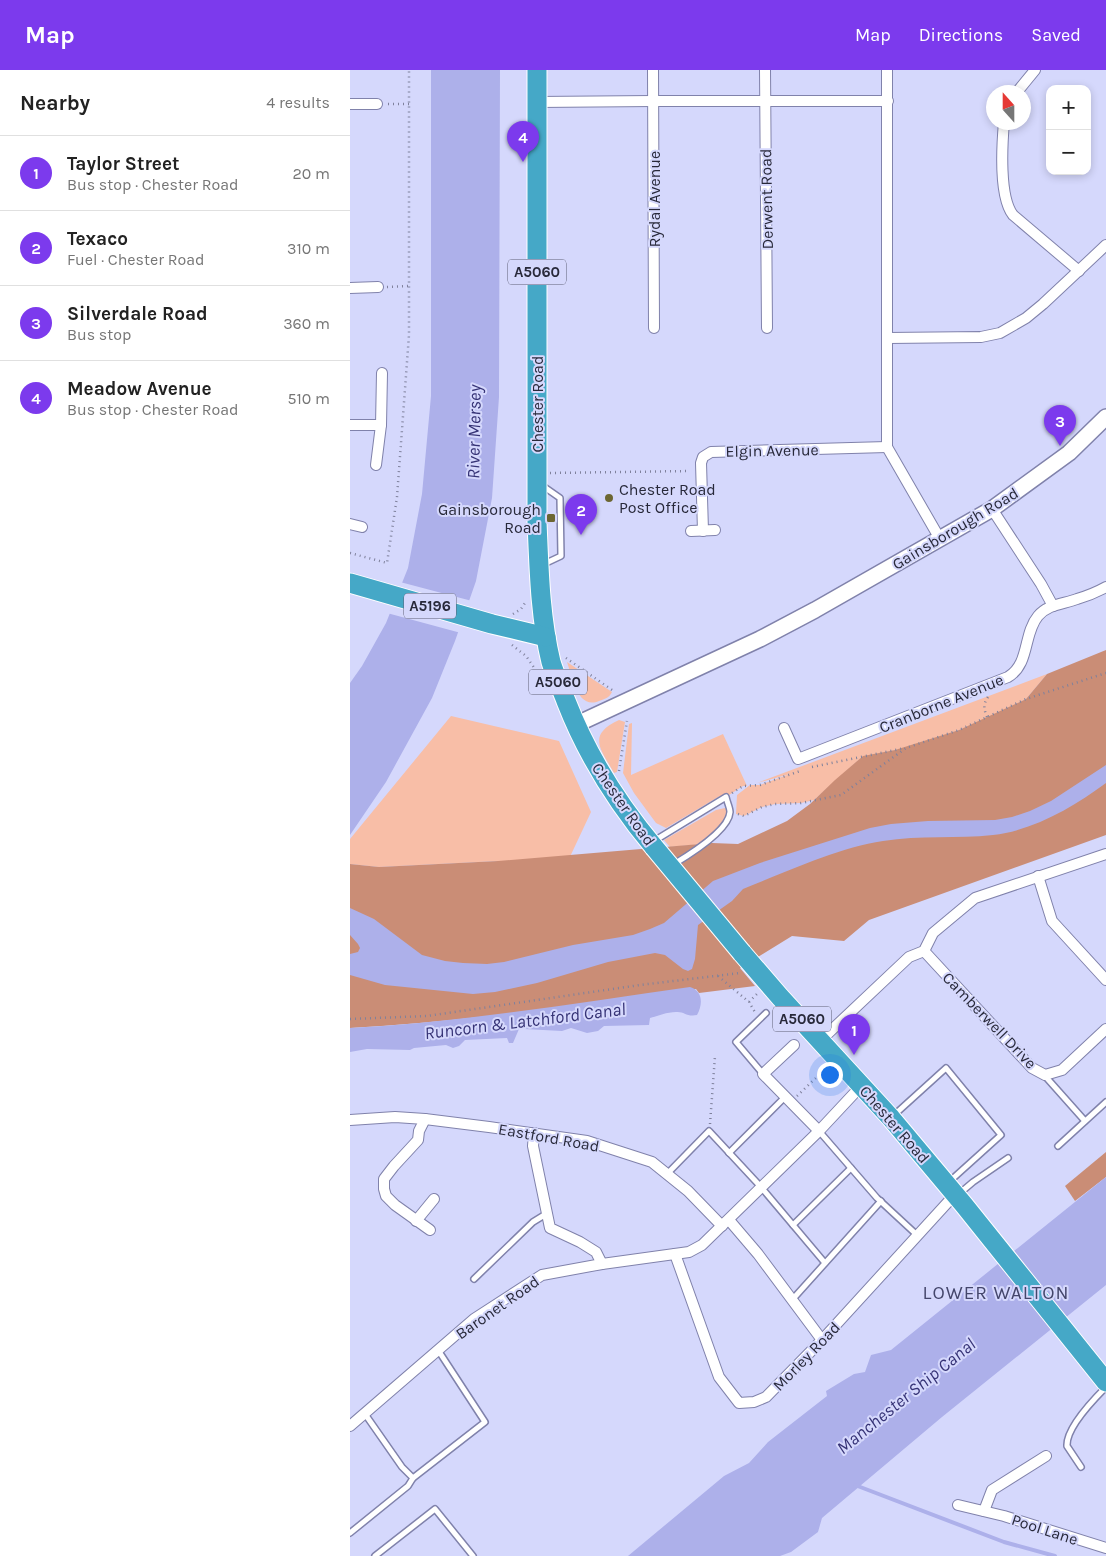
<!DOCTYPE html>
<meta charset="utf-8">
<style>
:root{--surface:#fff;--page:#f2f2f2;--text:#222;--muted:#767676;--line:#e0e0e0;--accent:#7c3aed}
body{margin:0;font-family:Karla,sans-serif;background:var(--page);color:var(--text)}
.controls{position:absolute;right:15px;top:15px;display:grid;overflow:hidden;border-radius:10px;box-shadow:0 2px 8px #0003}
.controls button{width:45px;height:45px;display:grid;place-items:center;padding:0;border:0;border-bottom:1px solid var(--line);background:var(--surface);color:var(--text);font:25px sans-serif}
.compass{position:absolute;left:636px;top:15px;width:45px;height:45px;border-radius:50%;background:var(--surface);box-shadow:0 2px 8px #0003;rotate:339deg}
.you{position:absolute;left:479px;top:1004px;width:18px;height:18px;margin:-12px;border:4px solid #fff;border-radius:50%;background:#1a73e8;box-shadow:0 0 0 8px #1a73e833}
.badge{display:grid;place-items:center;width:32px;height:32px;border-radius:50%;background:var(--accent);color:#fff;font-size:16px;font-weight:700}
.pin{position:absolute;translate:-50% -41px;filter:drop-shadow(0 1px 2px #0008)}
.pin::after{content:'';position:absolute;top:26px;width:18px;height:15px;background:inherit;clip-path:polygon(0 0,100% 0,50% 100%)}
.list{margin:0;padding:0;list-style:none}
h2{display:flex;justify-content:space-between;align-items:center;height:65px;margin:0;padding:0 20px;font-size:21px}
h2 small{font-size:16px;font-weight:400;color:var(--muted)}
.list li{display:grid;grid-template-columns:32px 1fr auto;gap:15px;align-items:center;box-sizing:border-box;height:75px;padding:0 20px;border-top:1px solid var(--line)}
.list b{display:block;font-size:19px;white-space:nowrap}
.list p{margin:0;font-size:16px;white-space:nowrap;color:var(--muted)}
.list em{font-size:16px;font-style:normal;color:var(--muted)}
.map{position:relative;flex:none;width:756px;height:1486px;overflow:hidden}
header{display:flex;align-items:center;gap:30px;box-sizing:border-box;height:70px;padding:0 25px;background:var(--accent);color:#fff}
header strong{font-size:24px}
nav{display:flex;gap:28px;margin-inline-start:auto;font-size:18px}
main{display:flex}
aside{flex:1;background:var(--surface)}
.map>svg:first-child{display:block}
.green{fill:#f8bea7}
.forest{fill:#ca8d76}
.water{fill:#adb0ea}
.pier{fill:#d5d8fc}
.lines{fill:none;stroke-linecap:round;stroke-linejoin:round}
.stream{stroke:#adb0ea;stroke-width:4}
.lane-casing{stroke:#8082ab;stroke-width:8}
.street-casing{stroke:#8082ab;stroke-width:12}
.secondary-casing{stroke:#8082ab;stroke-width:18}
.highway-casing{stroke:#fff;stroke-width:21}
.path{stroke:#7f819c;stroke-width:2.5;stroke-dasharray:1 4;stroke-linecap:butt}
.lane{stroke:#fff;stroke-width:5}
.street{stroke:#fff;stroke-width:10}
.secondary{stroke:#fff;stroke-width:15}
.highway{stroke:#45a8c7;stroke-width:19}
.highway-bridge-casing{stroke:#fff;stroke-width:21;stroke-linecap:butt}
.highway-bridge{stroke:#45a8c7;stroke-width:19}
.poi-dot{fill:#6c6632;stroke:#d5d8fc;stroke-width:2}
.labels{text-anchor:middle;stroke-width:4;stroke-linejoin:round;paint-order:stroke}
.shield{fill:#d5d8fc;stroke:#5c5e74;stroke-width:1}
.shield-label{font-size:15px;font-weight:bold;fill:#28293a}
.street-label{font-size:16px;fill:#28293a;stroke:#d5d8fc}
.poi-label{font-size:16px;fill:#28293a;stroke:#d5d8fc;text-anchor:start}
.water-label{font-size:18px;font-style:italic;fill:#363376;stroke:#d5d8fc}
.quarter-label{font-size:19px;letter-spacing:1px;fill:#44466b;stroke:#d5d8fc}
</style>
<header>
<strong>Map</strong>
<nav><a>Map</a><a>Directions</a><a>Saved</a></nav>
</header>
<main>
<aside>
<h2>Nearby<small>4 results</small></h2>
<ul class="list">
<li><span class="badge">1</span><div><b>Taylor Street</b><p>Bus stop · Chester Road</p></div><em>20 m</em></li>
<li><span class="badge">2</span><div><b>Texaco</b><p>Fuel · Chester Road</p></div><em>310 m</em></li>
<li><span class="badge">3</span><div><b>Silverdale Road</b><p>Bus stop</p></div><em>360 m</em></li>
<li><span class="badge">4</span><div><b>Meadow Avenue</b><p>Bus stop · Chester Road</p></div><em>510 m</em></li>
</ul>
</aside>
<div class="map">
<svg width="756" height="1486" viewBox="0 0 756 1486">
<rect width="100%" height="100%" fill="#d5d8fc"/>
<g class="green">
<path d="M217,592L262,622C259,628 255,629 249,631C227,640 222,606 217,592Z"/>
<path d="M697,604L676,629L637,648L609,660L556,678L512,687L464,730L451,733L425,734L412,737L394,746L386,744L387,725L400,715H410L440,704L407,713Z"/>
<path d="M101,646L209,671L241,742L218,791H148L29,797L0,794V769Z"/>
<path d="M269,650L275,652L267,702L264,703C250,678 237,665 269,650Z"/>
<path d="M282,653L281,705L373,664L397,716H393L376,727L370,726L316,758L306,753L284,723L273,703L279,654Z"/>
<path d="M375,738L378,742L376,749L353,774L320,777L314,770L366,740Z"/>
</g>
<g class="forest">
<path d="M756,580V765L519,850L494,871L442,866L390,898L405,916L349,923L346,919C231,934 116,952 0,958V794L29,797L148,791L362,773L388,774L437,751L460,734L485,710L513,686L545,680L609,660L676,629L697,604Z"/>
<path d="M756,1082V1107L725,1131L715,1116Z"/>
</g>
<g class="water">
<path d="M81,0H150L149,327L142,428L126,511L105,571L82,628L36,712L0,765V613L12,596L36,553L58,498L72,424L81,326Z"/>
<path d="M756,695V713C723,737 685,760 643,765C607,769 570,765 533,771C487,778 436,802 393,819L382,831L348,855L345,889L342,899L338,901L333,899L315,885L305,883L258,892L187,913L145,922L123,924L35,915L0,905V884L8,882L10,878L8,874L0,865V838L24,849L72,885L95,891L113,893L137,894L154,892L223,875L283,865L300,859L314,853L363,811L410,793L520,758L541,754L578,751L645,750L662,747L680,741L701,731Z"/>
<path d="M340,917C353,921 353,934 347,945C336,947 334,941 326,942C317,942 308,946 300,948L299,955L254,956L248,961L237,963L221,958L212,961L174,959H169L163,973H159L157,968L115,970L109,976L103,978L96,975L64,978L60,980L17,979L0,982V958C114,952 227,933 340,917Z"/>
<path d="M756,1107V1215L592,1347L472,1448L468,1462L441,1482L430,1486H278L374,1406L399,1393L418,1372L477,1326L476,1321L504,1304L515,1302L521,1285L541,1280Z"/>
</g>
<path class="pier" d="M50,512L122,531L111,563L37,543Z"/>
<g class="lines">
<path class="stream" d="M505,1415L654,1472L705,1486"/>
<defs>
<g id="lane">
<path d="M190,414L210,428L211,486L194,494"/>
<path d="M304,771L376,727C377,732 380,738 380,742C379,760 339,785 324,794"/>
<path d="M413,1004L386,972L416,943"/>
<path d="M695,1006L735,1051"/>
<path d="M543,1046L596,998L651,1065L600,1111"/>
<path d="M469,1061L527,1128L567,1165"/>
<path d="M708,1076L756,1032"/>
<path d="M379,1083L435,1027"/>
<path d="M317,1104L359,1061L411,1117L475,1193"/>
<path d="M610,1123L623,1112L658,1088"/>
<path d="M443,1155L501,1098"/>
<path d="M124,1209L183,1152L196,1144"/>
<path d="M442,1230L531,1131"/>
<path d="M15,1344L52,1397L63,1408L135,1352L88,1280"/>
<path d="M731,1397L717,1376C716,1358 743,1330 756,1317"/>
<path d="M0,1463L58,1416L63,1408"/>
<path d="M25,1486L85,1439L123,1486"/>
</g>
<g id="street">
<path d="M303,0L304,258"/>
<path d="M415,0L417,258"/>
<path d="M537,0V377L590,469"/>
<path d="M667,22L685,0"/>
<path d="M187,32L303,31H538"/>
<path d="M0,34H27"/>
<path d="M654,52C652,75 649,127 663,145L729,201"/>
<path d="M0,218L28,217"/>
<path d="M538,268L631,267L650,263L676,248L693,234L756,175"/>
<path d="M0,355H31"/>
<path d="M26,395L31,355L32,303"/>
<path d="M642,439L691,514L703,536"/>
<path d="M0,454L12,457"/>
<path d="M341,461L365,460"/>
<path d="M353,461L351,393L353,387L361,382L537,377"/>
<path d="M434,658L448,689L658,607C680,594 673,564 688,546C698,534 714,534 727,529C737,526 747,522 756,517"/>
<path d="M688,806L702,851L756,910"/>
<path d="M574,881L682,998L695,1005L712,1000L756,959"/>
<path d="M471,970L559,887L574,881L583,863L625,828L756,784"/>
<path d="M444,975L413,1004L469,1061"/>
<path d="M75,1049L69,1061L68,1070L44,1096L34,1109V1119L36,1126L45,1135L80,1160"/>
<path d="M0,1050L45,1047L75,1049L139,1057L237,1071L302,1092L338,1121L372,1156"/>
<path d="M184,1063L183,1076L200,1158L230,1172L246,1182L252,1194"/>
<path d="M379,1150L408,1184L472,1270"/>
<path d="M66,1151L84,1129"/>
<path d="M325,1184L369,1307L389,1333L404,1332L416,1327L472,1270L598,1132L606,1126"/>
<path d="M0,1356L124,1249L192,1205L252,1194L339,1182L352,1175L469,1061L511,1016"/>
<path d="M608,1435L654,1446L756,1478"/>
<path d="M634,1441L642,1420L696,1386"/>
</g>
<path id="secondary" d="M225,655L410,569L465,540L642,439L719,383L756,347"/>
<g id="highway">
<path d="M187,0V452C189,498 190,547 201,592C205,605 211,618 216,631C237,685 267,733 304,777"/>
<path d="M0,513L142,554L196,567"/>
<path d="M392,883L430,927L541,1048L614,1135L756,1312"/>
</g>
</defs>
<use href="#lane" class="lane-casing"/>
<use href="#street" class="street-casing"/>
<use href="#secondary" class="secondary-casing"/>
<use href="#highway" class="highway-casing"/>
<g class="path">
<path d="M38,34H59"/>
<path d="M37,217L59,216"/>
<path d="M200,403L340,401"/>
<path d="M0,483L37,493L47,427L59,265V0"/>
<path d="M163,544L171,539L175,533"/>
<path d="M162,575L176,586L187,602"/>
<path d="M216,588L265,622"/>
<path d="M637,647C634,640 633,634 638,627"/>
<path d="M462,697L555,678"/>
<path d="M269,701L277,651"/>
<path d="M382,723L393,716L410,715L450,701"/>
<path d="M388,744L394,746L412,737L425,734L451,733L491,725L556,678L609,660L676,629L756,603"/>
<path d="M368,906L399,932L406,944"/>
<path d="M399,932L407,924"/>
<path d="M0,949L77,946L290,915L390,903"/>
<path d="M447,1026L468,1006"/>
<path d="M360,1054L365,986"/>
</g>
<use href="#lane" class="lane"/>
<use href="#street" class="street"/>
<use href="#secondary" class="secondary"/>
<use href="#highway" class="highway"/>
<defs>
<path id="highway-bridge" d="M304,777L392,883"/>
</defs>
<use href="#highway-bridge" class="highway-bridge-casing"/>
<use href="#highway-bridge" class="highway-bridge"/>
</g>
<g class="poi-dot">
<circle cx="259" cy="428" r="5"/>
<rect x="196" y="443" width="10" height="10" rx="2.5"/>
</g>
<g class="labels">
<g class="shield">
<rect x="158" y="189.5" width="58" height="25" rx="4"/>
<rect x="54" y="523.5" width="52" height="25" rx="4"/>
<rect x="179" y="599.5" width="58" height="25" rx="4"/>
<rect x="423" y="936.5" width="58" height="25" rx="4"/>
</g>
<g class="shield-label">
<text x="187" y="207">A5060</text>
<text x="80" y="541">A5196</text>
<text x="208" y="617">A5060</text>
<text x="452" y="954">A5060</text>
</g>
<g class="street-label">
<text transform="translate(304 129) rotate(-90)" y="6">Rydal Avenue</text>
<text transform="translate(416 129) rotate(-91)" y="6">Derwent Road</text>
<text transform="translate(187 334) rotate(-90)" y="6">Chester Road</text>
<text transform="translate(422 380) rotate(-1)" y="6">Elgin Avenue</text>
<text transform="translate(605 458) rotate(-31)" y="6">Gainsborough Road</text>
<text transform="translate(591 633) rotate(-22)" y="6">Cranborne Avenue</text>
<text transform="translate(274 734) rotate(55)" y="6">Chester Road</text>
<text transform="translate(640 950) rotate(46)" y="6">Camberwell Drive</text>
<text transform="translate(545 1054) rotate(49)" y="6">Chester Road</text>
<text transform="translate(199 1067) rotate(10)" y="6">Eastford Road</text>
<text transform="translate(147 1237) rotate(-35)" y="6">Baronet Road</text>
<text transform="translate(456 1286) rotate(-46)" y="6">Morley Road</text>
<text transform="translate(695 1459) rotate(18)" y="6">Pool Lane</text>
</g>
<g class="poi-label">
<text x="269" y="425">Chester Road<tspan x="269" dy="18">Post Office</tspan></text>
<text x="191" y="445" text-anchor="end">Gainsborough<tspan x="191" dy="18">Road</tspan></text>
</g>
<g class="water-label">
<text transform="translate(124 362) rotate(-89)" y="6">River Mersey</text>
<text transform="translate(175 951) rotate(-7)" y="6">Runcorn &amp; Latchford Canal</text>
<text transform="translate(556 1326) rotate(-39)" y="6">Manchester Ship Canal</text>
</g>
<g class="quarter-label">
<text x="646" y="1229">LOWER WALTON</text>
</g>
</g>
</svg>
<div class="controls">
<button>+</button>
<button>−</button>
</div>
<svg class="compass" viewBox="-18 -18 36 36"><path d="M0-13l5 13h-10z" fill="#e53935"/><path d="M0 13l5-13h-10z" fill="#767676"/></svg>
<div class="you"></div>
<div class="pin badge" style="left:504px;top:985px">1</div>
<div class="pin badge" style="left:231px;top:465px">2</div>
<div class="pin badge" style="left:710px;top:376px">3</div>
<div class="pin badge" style="left:173px;top:92px">4</div>
</div>
</main>
